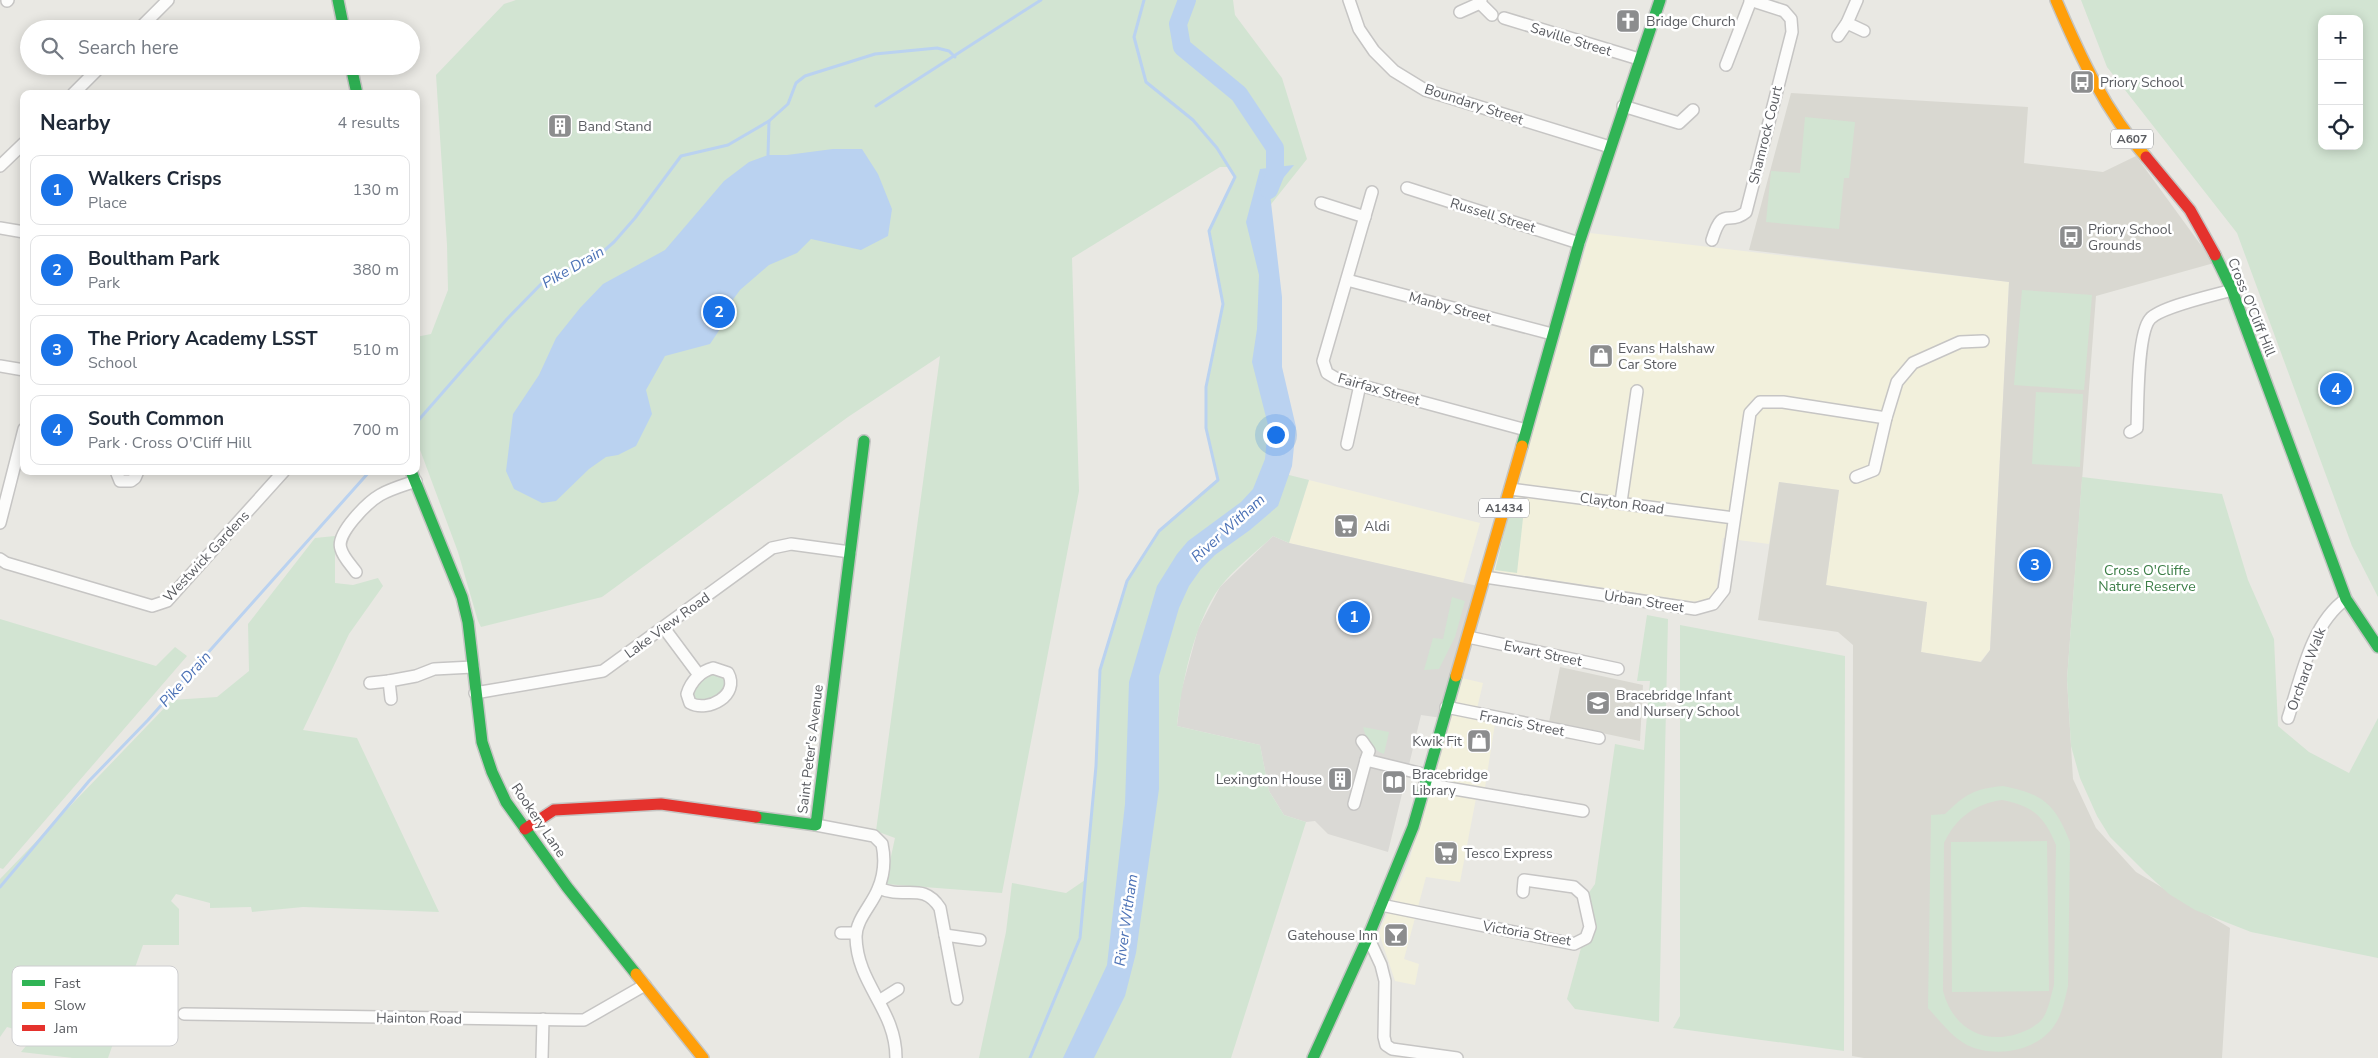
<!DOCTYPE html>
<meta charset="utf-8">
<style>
:root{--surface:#fff;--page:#f6f6f7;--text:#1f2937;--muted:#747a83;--line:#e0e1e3;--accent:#1a73e8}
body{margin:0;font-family:"Nunito Sans",sans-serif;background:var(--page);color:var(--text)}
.controls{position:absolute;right:15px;top:15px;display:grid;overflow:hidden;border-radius:10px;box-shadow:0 2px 12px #0003}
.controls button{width:45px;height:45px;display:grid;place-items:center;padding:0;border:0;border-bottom:1px solid var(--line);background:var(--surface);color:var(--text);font:25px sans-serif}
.you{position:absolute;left:1275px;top:434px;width:18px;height:18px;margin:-12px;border:4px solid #fff;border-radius:50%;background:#1a73e8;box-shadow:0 0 0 8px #1a73e833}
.badge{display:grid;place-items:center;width:32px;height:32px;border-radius:50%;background:var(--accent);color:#fff;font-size:16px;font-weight:700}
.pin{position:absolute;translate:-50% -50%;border:2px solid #fff;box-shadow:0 1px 5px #0006}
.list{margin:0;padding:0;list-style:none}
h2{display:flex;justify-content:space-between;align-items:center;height:65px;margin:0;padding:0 20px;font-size:21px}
h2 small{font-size:16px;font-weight:400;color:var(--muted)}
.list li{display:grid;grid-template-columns:32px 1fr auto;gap:15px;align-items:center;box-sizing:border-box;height:70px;margin:0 10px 10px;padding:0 10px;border:1px solid var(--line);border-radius:10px}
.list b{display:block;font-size:19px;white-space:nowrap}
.list p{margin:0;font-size:16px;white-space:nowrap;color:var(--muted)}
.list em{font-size:16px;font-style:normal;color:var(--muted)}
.icon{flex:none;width:28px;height:28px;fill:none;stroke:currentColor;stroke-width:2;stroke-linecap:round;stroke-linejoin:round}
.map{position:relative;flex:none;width:2378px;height:1058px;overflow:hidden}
.search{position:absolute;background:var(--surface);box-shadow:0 2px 12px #0003;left:20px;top:20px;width:400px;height:55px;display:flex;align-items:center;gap:12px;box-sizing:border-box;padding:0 18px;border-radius:28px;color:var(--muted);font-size:19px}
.panel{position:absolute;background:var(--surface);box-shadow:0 2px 12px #0003;left:20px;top:90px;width:400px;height:385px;border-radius:10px}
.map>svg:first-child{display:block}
.commercial{fill:#f2f0dc}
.industrial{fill:#dad9d5}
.education{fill:#d9d8d1}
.green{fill:#d2e4d2;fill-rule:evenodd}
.water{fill:#bad2f0}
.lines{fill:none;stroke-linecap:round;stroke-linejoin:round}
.stream{stroke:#bad2f0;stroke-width:3}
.river{stroke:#bad2f0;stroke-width:18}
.street-casing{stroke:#c6c5c4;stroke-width:14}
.fast-casing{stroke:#c5c5c3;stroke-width:14}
.slow-casing{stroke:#c5c5c3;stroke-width:14}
.jam-casing{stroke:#c5c5c3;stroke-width:14}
.street{stroke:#fcfcfb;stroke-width:11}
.fast{stroke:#30b455;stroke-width:11}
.slow{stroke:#ff9f0a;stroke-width:11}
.jam{stroke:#e5322d;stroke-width:11}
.labels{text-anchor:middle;stroke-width:5;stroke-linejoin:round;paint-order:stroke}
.shield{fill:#fff;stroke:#8c8d90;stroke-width:1}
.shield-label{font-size:12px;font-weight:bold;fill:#5a5c61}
.poi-label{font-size:14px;fill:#5a5c61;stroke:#fff;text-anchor:start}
.street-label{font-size:14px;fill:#5a5c61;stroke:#fff}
.park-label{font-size:14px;fill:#3c7e47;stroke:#fff}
.water-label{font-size:15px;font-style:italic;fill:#4c72b6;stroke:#fff}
.key{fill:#fff;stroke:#ceced0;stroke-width:1}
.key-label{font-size:14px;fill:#5a5c61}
</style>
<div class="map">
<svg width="2378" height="1058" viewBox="0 0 2378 1058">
<rect width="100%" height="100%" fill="#e9e8e3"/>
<g class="commercial">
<path d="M1590,233L2009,282L1990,650L1980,662L1921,652L1927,602L1826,585L1839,490L1779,482L1769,544L1723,538L1716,594L1710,604L1492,571Z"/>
<path d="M1309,480L1480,523L1463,583L1289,543Z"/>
<path d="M1462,678L1483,683L1476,713L1496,717L1484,794L1477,793L1460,882L1426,877L1404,959L1419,964L1415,985L1395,981L1379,933L1409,861Z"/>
</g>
<path class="industrial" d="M1273,536L1289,543L1482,587L1442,718L1421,715L1388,852L1328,834L1315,821L1306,822L1284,815L1269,791L1260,745L1177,726L1181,692L1198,629L1220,587Z"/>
<g class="education">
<path d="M1791,93L2028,107L2024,163L2103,172L2136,156L2214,263L2096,296L2067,679L2073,779L2096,828L2136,872L2230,928L2222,1058H1864L1852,1056L1853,645L1838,632L1758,620L1779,482L1839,490L1826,585L1927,602L1921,652L1981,662L1990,650L2009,282L1749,250Z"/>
<path d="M1560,667L1643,685L1640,741L1549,722Z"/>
</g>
<g class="green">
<path d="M516,0H1233L1235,15L1282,78L1307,159L1256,223L1277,472L1309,480L1289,543L1273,536C1256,552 1235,568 1220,587C1195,620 1181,685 1177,726L1260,745L1269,791L1284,815L1306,822L1231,1058H979L1006,932L1012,883L1066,893L1085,880L1096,766L1100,670L1127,581L1159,531L1218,480L1206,428V387L1223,304L1209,231L1235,177L1228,167H1220L1072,258L1079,491L1002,893L885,884L895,838L876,831L940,356L848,417L602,597L481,627L478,621L458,552L416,439V337L431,334L448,290L447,245L436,75L504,4Z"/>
<path d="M2081,0H2378V597L2352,546L2237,233L2107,67ZM2322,19H2359V146H2322Z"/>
<path d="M1805,117L1855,122L1849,178H1844L1839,229L1766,222L1771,171L1800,173Z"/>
<path d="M2022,290L2092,295L2084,390L2014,385Z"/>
<path d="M2036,392L2083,394L2080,467L2032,464Z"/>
<path d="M2082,477L2222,494L2248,580L2274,639L2278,726L2309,752L2349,773L2378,718V958L2251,932L2195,910L2169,894L2146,873L2110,837L2097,816L2080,778L2071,746L2067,679Z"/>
<path d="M1525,500L1517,573L1495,570L1511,506L1519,501Z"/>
<path d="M335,536V583L353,585L378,578L383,586L349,634L303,730L357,738L439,912L303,907L252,912L251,907L210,908V903L176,894L171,901L179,909V945H143L131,979L127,977C103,1000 104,1012 107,1042L114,1041L108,1058H73L21,1052L35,1035L7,1027L0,1037V879L172,700L217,697L249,671L248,624L315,538Z"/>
<path d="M1452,597L1465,601L1455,637L1439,669L1424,670L1433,638L1443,639Z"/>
<path d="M1647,615L1668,619L1659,1022L1575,1009L1567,999L1581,948L1586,942L1588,894L1595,884L1615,744L1644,750L1650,681H1637Z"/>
<path d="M0,619L156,666L175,647L187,656L3,869L0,868Z"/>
<path d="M1680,625L1845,656L1844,1051L1673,1028L1680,1016Z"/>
<path d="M714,673H722L727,686L715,698L696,702C689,687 701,679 714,673Z"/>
<path d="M1363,727L1389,732L1384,754C1372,750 1366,739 1363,727Z"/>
<path d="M2003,786C2043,794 2055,804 2070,842L2068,986C2065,999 2062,1015 2054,1026C2036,1052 1994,1058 1967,1045C1952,1037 1940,1021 1928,1008L1931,815L1945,814C1966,794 1973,789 2003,786ZM2002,800C2033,806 2044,816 2056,845L2054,985C2051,995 2049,1009 2043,1018C2037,1026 2026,1031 2017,1034C1981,1045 1952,1026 1943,991L1944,843C1956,818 1974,804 2002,800Z"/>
<path d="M2047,841L2049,991L1952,992L1951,842Z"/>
</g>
<g class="water">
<path d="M833,149H862L878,174L892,209L888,236L861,250L811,239L797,253L769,265L740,290L724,312L720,329L710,344L665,356L646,390L652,414L636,446L618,455L606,457L589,469L556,501L542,503L514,489L506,471L513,414L539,375L556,338L580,308L603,284L665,250L724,181L749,162L768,155H787Z"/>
<path d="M1294,165L1270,194L1282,297V367L1296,427L1292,466L1278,506L1250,530L1215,555L1201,569L1189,586L1179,608L1159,676V789L1136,953L1125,996L1094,1058H1063L1107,965L1125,804L1129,682L1157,586L1177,554L1188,541L1241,502L1253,489L1265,459L1268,425L1252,362L1257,329L1259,275L1246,222L1260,169Z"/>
</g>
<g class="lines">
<g class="stream">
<path d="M876,106L1041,0"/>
<path d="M768,155L769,121L788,104L796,83L805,76L875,54L937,48L949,51L955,57"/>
<path d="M416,423L507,319L545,280L598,256L614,242L635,218L681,156L728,145L769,121"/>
<path d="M0,887L89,781L148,720L370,471"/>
<path d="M1030,1058L1080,938L1096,766L1100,670L1127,581L1159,531L1218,480L1206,428V387L1223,304L1209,231L1235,177L1217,148L1193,120L1146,82L1134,37L1144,0"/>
</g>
<path class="river" d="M1187,0L1178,24L1182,47L1239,94L1275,148V175L1269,190"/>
<defs>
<g id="street">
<path d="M1349,0L1359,29L1374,51L1394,71L1425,90L1610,147"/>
<path d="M7,1L8,0"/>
<path d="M1480,3L1492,15"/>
<path d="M1460,12L1480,3L1481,0"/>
<path d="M1504,18L1639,59"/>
<path d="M1847,23L1864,31"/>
<path d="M139,29L168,0"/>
<path d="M1838,36L1847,23L1857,0"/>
<path d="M1726,65L1751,0"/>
<path d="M73,94L101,66"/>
<path d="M1623,106L1679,123L1693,110"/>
<path d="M0,166L24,143"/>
<path d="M1407,188L1579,243"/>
<path d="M1372,192L1323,361L1327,373L1337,379L1526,430"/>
<path d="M1321,203L1365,217"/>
<path d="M0,228L24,232"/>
<path d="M1712,240C1723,204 1728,227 1746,212L1792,32L1791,19L1784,11L1750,0"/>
<path d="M1347,280L1552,334"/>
<path d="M0,366L24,370"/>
<path d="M2130,432L2137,428C2138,406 2137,334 2150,319C2160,307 2215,295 2232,290"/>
<path d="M1347,444L1360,385"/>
<path d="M116,471L120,481H131L135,478L138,471"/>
<path d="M1856,477L1874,470L1886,418L1897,382L1913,363L1960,342L1983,341"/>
<path d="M1510,489L1734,518"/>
<path d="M1621,502L1637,391"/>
<path d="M0,523L24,429"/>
<path d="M0,559L6,563L152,606L167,601L284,471"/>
<path d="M356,572C351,565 343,557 341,549C335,534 368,502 380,495C390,489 404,485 416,481"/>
<path d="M1485,577L1695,609L1713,604L1724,590L1750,413L1760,402H1783L1886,418"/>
<path d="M664,628L699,675"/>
<path d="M1468,637L1618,669"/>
<path d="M713,668L728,673C740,695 708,713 690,703L687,694C691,681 701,671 713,668Z"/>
<path d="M370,683L389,681"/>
<path d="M475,693L603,671L772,548L791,544L850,552"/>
<path d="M391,699L389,681L416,676L434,669L473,667"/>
<path d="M1446,707L1599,738"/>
<path d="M2288,718C2301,679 2310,625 2346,599"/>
<path d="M1362,741L1369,751L1366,760"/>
<path d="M1425,784L1583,811"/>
<path d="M1354,804L1366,760L1427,775"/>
<path d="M816,825L874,836L882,844C885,858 884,875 878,889C872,905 856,919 856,937C857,985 896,1009 896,1058"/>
<path d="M879,888C904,900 923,881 940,908L957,999"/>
<path d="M1381,905L1574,944L1586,938L1590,927L1583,895L1574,887L1524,880L1523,892"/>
<path d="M841,933H856"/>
<path d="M945,935L980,940"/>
<path d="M1368,937L1381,965L1385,981L1384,1037L1386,1045L1392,1049L1457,1058"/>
<path d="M879,1001L898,989"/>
<path d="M184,1014L576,1020H584L645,985"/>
<path d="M542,1058L543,1019"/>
</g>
<g id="fast">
<path d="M338,0L344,29"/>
<path d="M351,66L357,94"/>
<path d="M2215,255L2232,290L2346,599L2378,647"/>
<path d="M1522,446L1579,243L1660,0"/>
<path d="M411,471L462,597L468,622L482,742L492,772L506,802L567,887L636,974"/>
<path d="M756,817L816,825L864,441"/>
<path d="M1313,1058L1368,937L1413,827L1456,676"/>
</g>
<g id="slow">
<path d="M2056,0C2080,56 2105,111 2146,157"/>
<path d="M1456,676L1522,446"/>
<path d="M636,974L703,1058"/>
</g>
<g id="jam">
<path d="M2146,157L2190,210L2215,255"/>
<path d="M525,829L554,810L661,804L756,817"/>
</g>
</defs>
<use href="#street" class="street-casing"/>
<use href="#fast" class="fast-casing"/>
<use href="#slow" class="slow-casing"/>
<use href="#jam" class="jam-casing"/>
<use href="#street" class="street"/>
<use href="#fast" class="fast"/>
<use href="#slow" class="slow"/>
<use href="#jam" class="jam"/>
</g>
<defs>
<symbol id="church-square" viewBox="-11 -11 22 22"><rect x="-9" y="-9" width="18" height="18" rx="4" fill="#8c8d8e" stroke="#fff"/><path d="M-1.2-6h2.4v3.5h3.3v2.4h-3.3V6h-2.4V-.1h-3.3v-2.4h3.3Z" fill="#fff"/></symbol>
<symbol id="bus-square" viewBox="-11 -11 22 22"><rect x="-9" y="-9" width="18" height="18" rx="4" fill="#8c8d8e" stroke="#fff"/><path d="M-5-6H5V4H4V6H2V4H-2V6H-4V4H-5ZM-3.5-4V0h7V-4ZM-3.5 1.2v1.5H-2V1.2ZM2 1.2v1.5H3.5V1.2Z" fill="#fff"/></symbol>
<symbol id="building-square" viewBox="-11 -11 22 22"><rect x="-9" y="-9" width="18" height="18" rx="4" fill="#8c8d8e" stroke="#fff"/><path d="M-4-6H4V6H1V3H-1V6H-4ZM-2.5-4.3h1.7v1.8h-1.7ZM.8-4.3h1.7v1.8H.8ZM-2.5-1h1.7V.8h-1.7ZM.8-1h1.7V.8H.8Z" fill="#fff"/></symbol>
<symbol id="shop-square" viewBox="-11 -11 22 22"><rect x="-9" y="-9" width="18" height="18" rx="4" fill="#8c8d8e" stroke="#fff"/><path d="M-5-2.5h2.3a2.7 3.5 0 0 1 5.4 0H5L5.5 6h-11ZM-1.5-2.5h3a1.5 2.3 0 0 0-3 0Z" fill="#fff"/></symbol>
<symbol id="supermarket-square" viewBox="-11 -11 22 22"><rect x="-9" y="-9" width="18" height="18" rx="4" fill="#8c8d8e" stroke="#fff"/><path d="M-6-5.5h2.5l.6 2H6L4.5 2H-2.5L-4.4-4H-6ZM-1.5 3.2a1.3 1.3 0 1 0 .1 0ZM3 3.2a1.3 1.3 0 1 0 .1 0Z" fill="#fff"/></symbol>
<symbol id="school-square" viewBox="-11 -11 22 22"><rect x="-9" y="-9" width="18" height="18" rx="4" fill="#8c8d8e" stroke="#fff"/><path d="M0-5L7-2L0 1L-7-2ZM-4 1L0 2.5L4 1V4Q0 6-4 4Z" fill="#fff"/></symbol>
<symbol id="library-square" viewBox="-11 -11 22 22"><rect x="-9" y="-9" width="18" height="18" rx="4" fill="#8c8d8e" stroke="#fff"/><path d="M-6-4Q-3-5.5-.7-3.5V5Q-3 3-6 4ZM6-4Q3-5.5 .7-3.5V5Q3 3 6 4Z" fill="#fff"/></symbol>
<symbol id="bar-square" viewBox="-11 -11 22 22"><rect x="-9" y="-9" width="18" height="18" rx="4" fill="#8c8d8e" stroke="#fff"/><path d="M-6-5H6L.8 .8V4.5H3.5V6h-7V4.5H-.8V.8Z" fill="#fff"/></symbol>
</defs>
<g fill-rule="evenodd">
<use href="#church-square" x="1614" y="7" width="28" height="28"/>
<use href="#bus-square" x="2068" y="68" width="28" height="28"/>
<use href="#building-square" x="546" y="112" width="28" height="28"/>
<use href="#bus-square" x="2057" y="223" width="28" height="28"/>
<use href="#shop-square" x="1587" y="342" width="28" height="28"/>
<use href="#supermarket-square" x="1332" y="512" width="28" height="28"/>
<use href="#school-square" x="1584" y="689" width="28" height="28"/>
<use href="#shop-square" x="1465" y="727" width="28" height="28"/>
<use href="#building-square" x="1326" y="765" width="28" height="28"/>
<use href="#library-square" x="1380" y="768" width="28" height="28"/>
<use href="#supermarket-square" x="1432" y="839" width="28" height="28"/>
<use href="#bar-square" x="1382" y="921" width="28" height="28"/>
</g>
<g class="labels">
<g class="shield">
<rect x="2111" y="129.5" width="42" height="19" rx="4"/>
<rect x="1479" y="498.5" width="50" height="19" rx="4"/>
</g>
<g class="shield-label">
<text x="2132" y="143">A607</text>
<text x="1504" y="512">A1434</text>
</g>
<g class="poi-label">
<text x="1646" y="26">Bridge Church</text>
<text x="2100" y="87">Priory School</text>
<text x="578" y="131">Band Stand</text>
<text x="2088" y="234">Priory School<tspan x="2088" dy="16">Grounds</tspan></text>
<text x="1618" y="353">Evans Halshaw<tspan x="1618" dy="16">Car Store</tspan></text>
<text x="1364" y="531">Aldi</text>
<text x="1616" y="700">Bracebridge Infant<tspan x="1616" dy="16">and Nursery School</tspan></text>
<text x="1462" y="746" text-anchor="end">Kwik Fit</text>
<text x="1412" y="779">Bracebridge<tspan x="1412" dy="16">Library</tspan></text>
<text x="1322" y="784" text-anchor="end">Lexington House</text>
<text x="1464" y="858">Tesco Express</text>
<text x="1378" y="940" text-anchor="end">Gatehouse Inn</text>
</g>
<g class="street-label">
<text transform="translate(1571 39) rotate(17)" y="5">Saville Street</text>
<text transform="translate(1474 104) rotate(18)" y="5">Boundary Street</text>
<text transform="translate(1765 135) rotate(-76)" y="5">Shamrock Court</text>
<text transform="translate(1493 215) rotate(17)" y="5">Russell Street</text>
<text transform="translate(1450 307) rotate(15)" y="5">Manby Street</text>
<text transform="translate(2252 307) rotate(68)" y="5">Cross O'Cliff Hill</text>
<text transform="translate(1379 389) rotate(16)" y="5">Fairfax Street</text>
<text transform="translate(1622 503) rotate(8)" y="5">Clayton Road</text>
<text transform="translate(206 556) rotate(-47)" y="5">Westwick Gardens</text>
<text transform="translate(1644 601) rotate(9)" y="5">Urban Street</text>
<text transform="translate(667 625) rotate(-36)" y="5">Lake View Road</text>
<text transform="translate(1543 653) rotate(12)" y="5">Ewart Street</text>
<text transform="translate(2306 669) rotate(-70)" y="5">Orchard Walk</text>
<text transform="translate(1522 723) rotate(11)" y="5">Francis Street</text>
<text transform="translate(810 749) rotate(-83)" y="5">Saint Peter's Avenue</text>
<text transform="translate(539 820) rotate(56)" y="5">Rookery Lane</text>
<text transform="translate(1527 933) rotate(10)" y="5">Victoria Street</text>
<text transform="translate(419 1018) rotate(1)" y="5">Hainton Road</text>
</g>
<g class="park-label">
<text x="2147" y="575">Cross O'Cliffe<tspan x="2147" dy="16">Nature Reserve</tspan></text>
</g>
<g class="water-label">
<text transform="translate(573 267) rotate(-30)" y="5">Pike Drain</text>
<text transform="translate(1228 528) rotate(-42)" y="5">River Witham</text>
<text transform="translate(185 679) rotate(-48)" y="5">Pike Drain</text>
<text transform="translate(1126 920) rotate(-82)" y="5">River Witham</text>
</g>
</g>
<rect x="12" y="966" width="166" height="80" rx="8" class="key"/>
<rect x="22" y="980" width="23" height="6" fill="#30b455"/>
<rect x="22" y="1002" width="23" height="7" fill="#ff9f0a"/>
<rect x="22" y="1025" width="23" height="6" fill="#e5322d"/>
<g class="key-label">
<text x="54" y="988">Fast</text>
<text x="54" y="1010">Slow</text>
<text x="54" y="1033">Jam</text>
</g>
</svg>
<div class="controls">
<button>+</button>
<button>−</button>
<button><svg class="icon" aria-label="locate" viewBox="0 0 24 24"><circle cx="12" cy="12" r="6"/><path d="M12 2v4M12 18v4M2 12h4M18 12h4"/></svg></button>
</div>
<div class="you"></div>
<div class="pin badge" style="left:1354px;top:617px">1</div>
<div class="pin badge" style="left:719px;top:312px">2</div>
<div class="pin badge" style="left:2035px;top:565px">3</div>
<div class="pin badge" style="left:2336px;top:389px">4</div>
<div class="search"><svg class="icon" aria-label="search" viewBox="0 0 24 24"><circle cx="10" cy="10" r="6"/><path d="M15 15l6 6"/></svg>Search here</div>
<section class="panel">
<h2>Nearby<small>4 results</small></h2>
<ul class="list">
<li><span class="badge">1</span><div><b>Walkers Crisps</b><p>Place</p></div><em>130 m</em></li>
<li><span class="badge">2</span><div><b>Boultham Park</b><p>Park</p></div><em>380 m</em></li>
<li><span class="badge">3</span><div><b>The Priory Academy LSST</b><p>School</p></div><em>510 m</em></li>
<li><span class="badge">4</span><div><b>South Common</b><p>Park · Cross O'Cliff Hill</p></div><em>700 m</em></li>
</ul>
</section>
</div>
